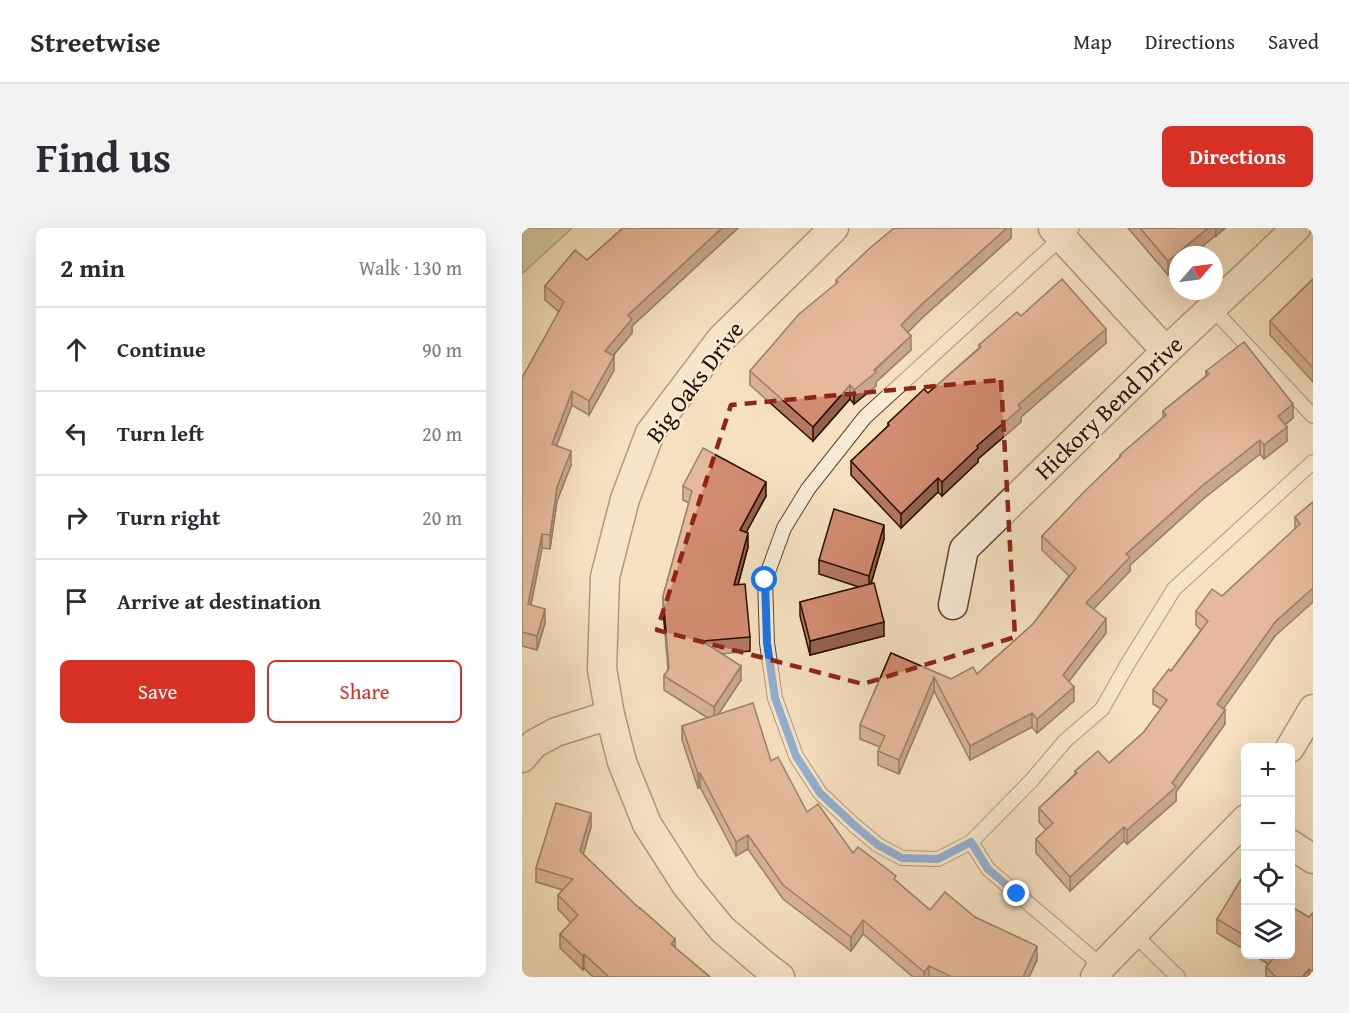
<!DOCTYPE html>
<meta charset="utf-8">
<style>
:root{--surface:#fff;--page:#f2f2f3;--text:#2b2b33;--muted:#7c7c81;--line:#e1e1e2;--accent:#d93025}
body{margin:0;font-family:"Gentium Book Plus",serif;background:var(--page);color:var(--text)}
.controls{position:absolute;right:18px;bottom:18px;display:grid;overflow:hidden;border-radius:9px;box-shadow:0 6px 24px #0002}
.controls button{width:54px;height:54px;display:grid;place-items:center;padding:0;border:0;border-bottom:2px solid var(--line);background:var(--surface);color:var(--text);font:30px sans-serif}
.compass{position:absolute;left:647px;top:18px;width:54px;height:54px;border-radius:50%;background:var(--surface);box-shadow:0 6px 24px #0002;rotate:62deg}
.stop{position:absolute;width:18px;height:18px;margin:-14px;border:4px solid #1a73e8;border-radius:50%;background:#fff}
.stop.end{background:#1a73e8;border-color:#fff;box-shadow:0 2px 6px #0008}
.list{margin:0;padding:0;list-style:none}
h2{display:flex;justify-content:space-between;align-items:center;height:78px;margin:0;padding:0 24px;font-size:26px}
h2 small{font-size:20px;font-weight:400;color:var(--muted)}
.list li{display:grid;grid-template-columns:39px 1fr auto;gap:18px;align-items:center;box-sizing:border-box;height:84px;padding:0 24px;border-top:2px solid var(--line)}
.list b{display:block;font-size:22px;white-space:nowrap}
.list em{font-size:20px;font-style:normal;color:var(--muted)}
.actions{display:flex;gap:12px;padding:18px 24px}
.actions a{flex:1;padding:14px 0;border:2px solid var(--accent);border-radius:9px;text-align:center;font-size:21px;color:var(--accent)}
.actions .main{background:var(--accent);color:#fff}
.icon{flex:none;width:33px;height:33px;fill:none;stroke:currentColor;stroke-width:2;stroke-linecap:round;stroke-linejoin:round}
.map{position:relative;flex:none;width:791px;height:749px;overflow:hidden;border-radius:9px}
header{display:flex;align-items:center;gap:36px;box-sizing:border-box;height:84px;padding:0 30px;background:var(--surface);border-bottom:2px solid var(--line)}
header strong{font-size:28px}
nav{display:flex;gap:33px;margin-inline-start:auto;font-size:21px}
.intro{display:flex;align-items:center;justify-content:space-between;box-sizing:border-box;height:144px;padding:0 36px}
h1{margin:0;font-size:42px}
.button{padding:15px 27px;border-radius:9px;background:var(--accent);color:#fff;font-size:21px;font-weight:700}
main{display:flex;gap:36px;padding:0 36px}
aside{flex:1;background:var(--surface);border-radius:9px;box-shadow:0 6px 24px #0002}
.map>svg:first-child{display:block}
.grass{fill:#b8c395;stroke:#6f6a4a;stroke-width:1.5}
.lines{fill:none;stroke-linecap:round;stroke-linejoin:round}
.lane-casing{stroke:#5a4430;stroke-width:16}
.street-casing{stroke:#5a4430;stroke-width:31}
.lane{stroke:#f8ebd6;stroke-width:14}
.street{stroke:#f8ebd6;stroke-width:28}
.wall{fill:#b57862;stroke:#261000;stroke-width:1.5}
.shaded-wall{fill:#946150;stroke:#261000;stroke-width:1.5}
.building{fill:#d38b72;stroke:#261000;stroke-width:1.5}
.route{stroke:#1a73e8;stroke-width:8}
.marked{fill:none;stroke:#8f2418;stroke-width:4.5;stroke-dasharray:12 8;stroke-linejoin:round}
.labels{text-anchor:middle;stroke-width:4.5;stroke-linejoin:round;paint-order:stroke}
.street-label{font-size:24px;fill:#261000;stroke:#f8ebd6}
</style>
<header>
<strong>Streetwise</strong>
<nav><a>Map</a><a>Directions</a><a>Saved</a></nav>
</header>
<div class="intro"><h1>Find us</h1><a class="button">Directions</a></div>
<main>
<aside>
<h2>2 min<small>Walk · 130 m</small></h2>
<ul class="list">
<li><svg class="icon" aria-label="ahead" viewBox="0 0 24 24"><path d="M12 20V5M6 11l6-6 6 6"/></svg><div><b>Continue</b></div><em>90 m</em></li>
<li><svg class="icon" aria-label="left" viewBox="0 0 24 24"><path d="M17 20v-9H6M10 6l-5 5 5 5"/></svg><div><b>Turn left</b></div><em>20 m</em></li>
<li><svg class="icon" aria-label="right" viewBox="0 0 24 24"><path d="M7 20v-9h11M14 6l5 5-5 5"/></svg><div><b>Turn right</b></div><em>20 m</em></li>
<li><svg class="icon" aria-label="arrive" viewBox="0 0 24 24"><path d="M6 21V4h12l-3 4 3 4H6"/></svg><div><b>Arrive at destination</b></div></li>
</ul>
<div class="actions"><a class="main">Save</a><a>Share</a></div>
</aside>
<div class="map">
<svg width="791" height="749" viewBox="0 0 791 749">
<rect width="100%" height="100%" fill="#f5e0c0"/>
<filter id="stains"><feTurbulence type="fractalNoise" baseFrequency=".00333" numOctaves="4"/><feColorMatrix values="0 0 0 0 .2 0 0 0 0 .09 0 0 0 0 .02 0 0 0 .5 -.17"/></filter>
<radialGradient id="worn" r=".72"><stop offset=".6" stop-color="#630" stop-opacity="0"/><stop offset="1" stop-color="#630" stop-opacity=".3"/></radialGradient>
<path class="grass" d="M0,0H50L0,46Z"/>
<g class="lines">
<defs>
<g id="lane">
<path d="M550,0L343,189L286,261L262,300L243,352L245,415L253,470L274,528L298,565L332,597L356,617L380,630L416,631L449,614L509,553L543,513L580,481L605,437L652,361L791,234"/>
<path d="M690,80L791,188"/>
<path d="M449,614L466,641L580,738"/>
<path d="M611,705L656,749"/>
</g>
<g id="street">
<path d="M531,0L644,123"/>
<path d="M431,377L442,321L644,123L740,33L774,0"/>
<path d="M768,520L791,481"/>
<path d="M0,530L12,516L34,504L88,487"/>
<path d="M768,616L791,631"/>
<path d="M258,749L241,736L200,701L164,657L125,596L100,534L88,487L80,441L83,349L103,271L128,205L199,111L312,0"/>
<path d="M573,749L580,738L724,591"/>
</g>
</defs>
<use href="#lane" class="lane-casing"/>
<use href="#street" class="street-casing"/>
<use href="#lane" class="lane"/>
<use href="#street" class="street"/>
</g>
<g class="wall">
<path d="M101,0H216L110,98V105L91,128L92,142L67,187L50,177L34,217L49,237L35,273L28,321L20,320L9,377L23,395L15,422L0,418V150L37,84L23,72V58L65,32Z"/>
<path d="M489,0V10L400,90L386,104L389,122L354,154V158L332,176L328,171L291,213L228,157V143L314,56V52Z"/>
<path d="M606,0H703L694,8V7L646,47Z"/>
<path d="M791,51V154L748,107V93Z"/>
<path d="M499,88L584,115L499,189V194L456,231V234L420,268L416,264L379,300L329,247V233L366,198V195L406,165L457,120V117Z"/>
<path d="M684,143L771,190L763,197L765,213L742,231L738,226L681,271L608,337V343L571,381L584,405L547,453L552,473L515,505L510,499L448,532L412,463L377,546L356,537V523L358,519L338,511V497L369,425L429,451L455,446L511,396L547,348L520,322V308L598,229V227L641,190V183L684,148Z"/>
<path d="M161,258L244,268L224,304L226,319L216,357L228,409V423L199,426L219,452L196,486L249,533L285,584L331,625L374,653L408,682L453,689L515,732L507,749H391L341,706L329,723L261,671L226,621L214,628L178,559L176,560L160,512V498L186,490L142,462V448L146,442L141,382V368L167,275L161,272Z"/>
<path d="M791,274L753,408L701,480L703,496L654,564V573L605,616L602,613L548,663L514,625V611L524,602L517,594V580L553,546V543L587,535L622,504L639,481L631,476V462L649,443L679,402L674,397V383L700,368L773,302V289Z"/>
<path d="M362,311L349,356L362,408L288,427L278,388V374L337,359L297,346V332Z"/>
<path d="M69,599L61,626L153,720L188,749H71L62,740L61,742L38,720V706L49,695L36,681V667L41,662L14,654V640Z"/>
<path d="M723,650V722L695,705V691Z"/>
<path d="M791,685V749H744V739L746,736L730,726H768L787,689Z"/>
</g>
<g class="shaded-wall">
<path d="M200,0H216L110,98V105L83,137V123L106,87Z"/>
<path d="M485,0H489V10L400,90L379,111V97L400,76Z"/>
<path d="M686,0H694V7L670,27H656V39L646,47V33Z"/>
<path d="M694,0H703L694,8Z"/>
<path d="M584,101V115L499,189V194L456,231V234L420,268V254L455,218L496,177Z"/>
<path d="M389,108V122L354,154V158L332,176V162Z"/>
<path d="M92,128V142L67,187V173Z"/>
<path d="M328,157V171L291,213V199Z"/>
<path d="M50,163V177L30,230V216Z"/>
<path d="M771,176V190L756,202V188Z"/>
<path d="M765,199V213L742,231V217Z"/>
<path d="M738,212V226L681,271L608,337V343L564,389V375L604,326L681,257Z"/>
<path d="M49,223V237L35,273L28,321V307L35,259Z"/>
<path d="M416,250V264L379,300V286Z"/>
<path d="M244,254V268L218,316V302Z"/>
<path d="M362,297V311L347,362V348Z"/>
<path d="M226,305V319L212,371V357Z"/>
<path d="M20,306V320L6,390V376Z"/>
<path d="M791,360V374L753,408L695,490V476L753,394Z"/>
<path d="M23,381V395L15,422V408Z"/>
<path d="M584,391V405L541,461V447Z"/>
<path d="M362,394V408L288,427V413Z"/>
<path d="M219,438V452L192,493V479Z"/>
<path d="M412,449V463L377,546V532Z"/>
<path d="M552,459V473L515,505V491Z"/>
<path d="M703,482V496L654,564V573L605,616V602L650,555Z"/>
<path d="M510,485V499L448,532V518Z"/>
<path d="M178,545V559L176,560V546Z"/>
<path d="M69,585V599L58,637V623Z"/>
<path d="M602,599V613L548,663V649Z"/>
<path d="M226,607V621L214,628V614Z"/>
<path d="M341,692V706L329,723V709Z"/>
<path d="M153,711V725L149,716Z"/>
<path d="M515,718V732L507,749H501Z"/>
<path d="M62,726V740L61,742V728Z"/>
<path d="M407,738V749H402V744Z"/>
<path d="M787,741V749H780Z"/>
</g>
<g class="building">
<path d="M101,0H200L106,87L110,91L83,123L92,128L67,173L50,163L30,216L49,223L35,259L28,307L20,306L6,376L23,381L15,408L0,404V150L42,74L23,58L53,22L65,32Z"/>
<path d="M372,0H485L400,76L379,97L389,108L352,142L354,144L332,162L328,157L291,199L228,143L277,86L316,54L314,52L348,20Z"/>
<path d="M618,0H686L646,33Z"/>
<path d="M540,51L584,101L496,177L499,180L455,218L456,220L420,254L416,250L379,286L329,233L367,197L366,195L402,161L406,165L459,119L457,117L495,84L499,88Z"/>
<path d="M791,51V140L748,93Z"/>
<path d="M722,114L771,176L756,188L765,199L742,217L738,212L681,257L604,326L608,329L564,375L584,391L541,447L552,459L515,491L510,485L448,518L412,449L377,532L356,523L363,508L338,497L369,425L429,451L451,439L455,446L511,396L554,340L520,308L562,264L599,228L598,227L644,187L641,183L687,146L684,143Z"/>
<path d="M181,220L244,254L218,302L226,305L212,357L223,356L228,409L180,413L219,438L192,479L142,448L147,440L141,368L170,263L161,258Z"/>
<path d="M791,274V360L753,394L695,476L703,482L650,555L654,559L605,602L602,599L548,649L514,611L531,595L517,580L555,545L553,543L576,523L587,535L622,504L645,472L631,462L647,441L649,443L686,393L674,383L690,361L700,368L778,296L773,289Z"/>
<path d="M312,281L362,297L347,348L297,332Z"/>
<path d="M352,355L362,394L288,413L278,374Z"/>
<path d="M231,475L249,533L256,529L285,584L296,576L331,625L336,619L374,648L372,651L408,682L423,664L453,689L515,718L501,749H430L407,738L402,744L341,692L329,709L261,657L226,607L214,614L178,545L176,546L160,498Z"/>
<path d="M34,575L69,585L58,623L118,681V680L153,711L149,716L188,749H87L62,726L61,728L38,706L56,687L36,667L51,651L14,640Z"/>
<path d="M721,648L723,650V708L695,691Z"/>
<path d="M768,678L787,689L791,685V744L787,741L780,749H754L744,739L754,727L753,726H768Z"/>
</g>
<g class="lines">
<path class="route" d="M243,352L245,415L253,470L274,528L298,565L332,597L356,617L380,630L416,631L449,614L466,641L495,666"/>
</g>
<path d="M0 0H791V749H0ZM479,152L493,409L341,456L135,402L209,177Z" fill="#f5e0c0" fill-opacity=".55" fill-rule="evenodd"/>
<path class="marked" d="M479,152L493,409L341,456L135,402L209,177Z"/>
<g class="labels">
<g class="street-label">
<text transform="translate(173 154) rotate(-53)" y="8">Big Oaks Drive</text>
<text transform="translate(587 180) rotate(-44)" y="8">Hickory Bend Drive</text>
</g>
</g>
<rect width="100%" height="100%" filter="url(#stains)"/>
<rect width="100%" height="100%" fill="url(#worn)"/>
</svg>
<div class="controls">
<button>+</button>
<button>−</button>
<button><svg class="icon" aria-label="locate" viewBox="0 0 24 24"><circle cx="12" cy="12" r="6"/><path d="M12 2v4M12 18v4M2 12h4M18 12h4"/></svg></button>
<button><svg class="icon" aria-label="layers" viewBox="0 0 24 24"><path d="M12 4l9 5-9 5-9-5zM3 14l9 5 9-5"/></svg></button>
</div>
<svg class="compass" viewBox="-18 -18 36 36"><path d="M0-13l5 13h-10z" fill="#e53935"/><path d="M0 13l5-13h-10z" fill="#7c7c81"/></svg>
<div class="stop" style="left:243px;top:352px"></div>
<div class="stop end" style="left:495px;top:666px"></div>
</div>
</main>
